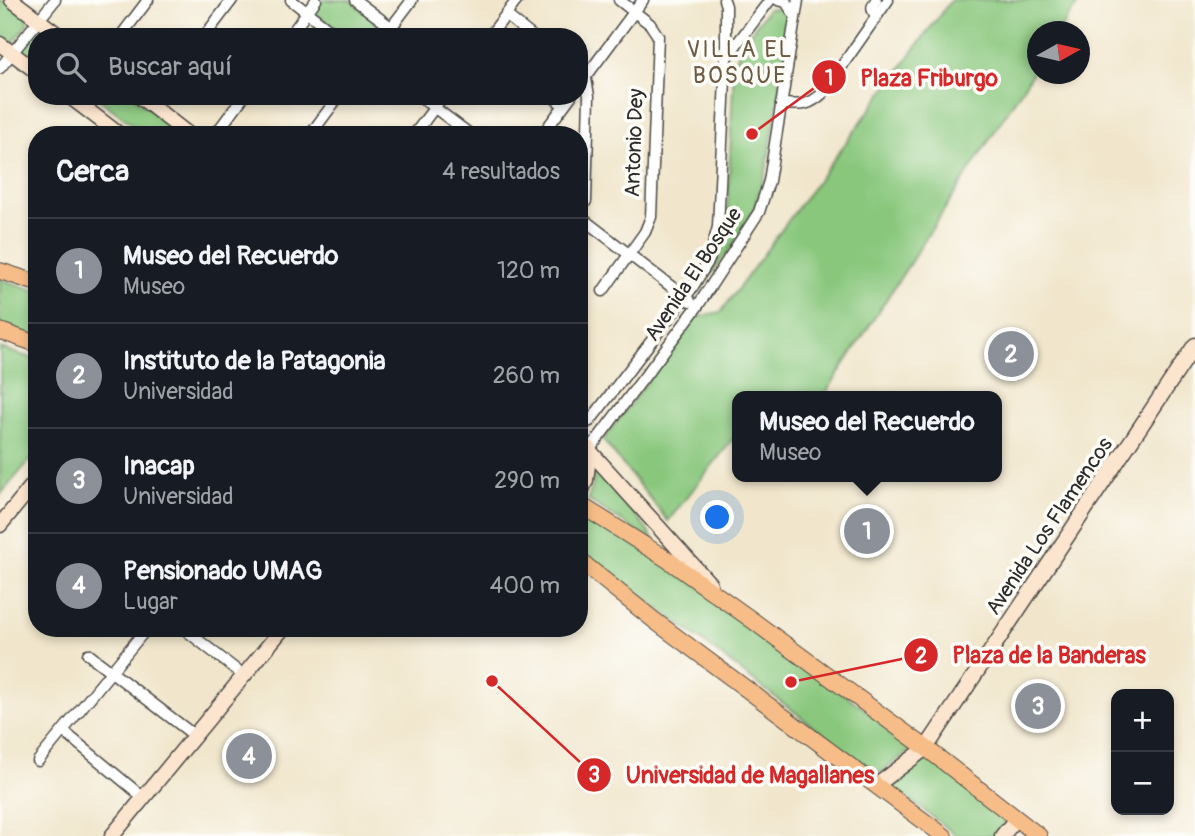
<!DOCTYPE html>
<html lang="es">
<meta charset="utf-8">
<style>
:root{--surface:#171b24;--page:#20242c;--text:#f1f3f6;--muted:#9ea1a6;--line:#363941;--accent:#8c9099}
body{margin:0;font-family:Pangolin,sans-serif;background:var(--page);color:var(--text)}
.controls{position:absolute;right:21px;bottom:21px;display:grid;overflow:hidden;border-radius:14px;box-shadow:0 4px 10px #0003}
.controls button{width:63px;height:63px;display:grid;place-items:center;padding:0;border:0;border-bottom:2px solid var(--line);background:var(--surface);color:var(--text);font:35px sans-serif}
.compass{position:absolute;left:1027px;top:21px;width:63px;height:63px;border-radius:50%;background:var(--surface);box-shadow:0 4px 10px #0003;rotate:82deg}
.you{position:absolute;left:718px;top:518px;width:24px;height:24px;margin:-18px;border:5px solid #fff;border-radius:50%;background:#1a73e8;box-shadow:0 0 0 10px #1a73e833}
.badge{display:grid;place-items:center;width:46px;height:46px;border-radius:50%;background:var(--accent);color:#fff;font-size:23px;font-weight:700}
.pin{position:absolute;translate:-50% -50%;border:4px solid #fff;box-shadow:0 2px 7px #0006}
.popup{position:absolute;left:732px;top:391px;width:270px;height:91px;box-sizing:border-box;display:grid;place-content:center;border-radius:14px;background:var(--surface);filter:drop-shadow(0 2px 5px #0005);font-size:23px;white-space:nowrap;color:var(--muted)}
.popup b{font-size:26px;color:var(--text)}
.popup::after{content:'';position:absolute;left:50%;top:100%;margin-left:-14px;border:14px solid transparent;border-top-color:var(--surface)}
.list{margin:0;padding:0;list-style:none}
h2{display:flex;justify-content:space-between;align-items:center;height:91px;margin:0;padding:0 28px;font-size:30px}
h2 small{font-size:23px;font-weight:400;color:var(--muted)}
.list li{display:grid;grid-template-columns:46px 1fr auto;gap:21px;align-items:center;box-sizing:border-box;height:105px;padding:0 28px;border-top:2px solid var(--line)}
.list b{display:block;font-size:26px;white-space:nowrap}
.list p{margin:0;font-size:23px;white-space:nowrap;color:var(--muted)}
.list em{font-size:23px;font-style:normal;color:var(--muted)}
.icon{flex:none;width:38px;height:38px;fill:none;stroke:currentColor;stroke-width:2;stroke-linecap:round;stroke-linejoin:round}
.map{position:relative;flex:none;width:1195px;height:836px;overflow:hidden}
.search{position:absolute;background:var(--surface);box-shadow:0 4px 10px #0003;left:28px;top:28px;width:560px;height:77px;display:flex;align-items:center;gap:18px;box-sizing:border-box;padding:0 24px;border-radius:28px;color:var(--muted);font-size:26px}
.panel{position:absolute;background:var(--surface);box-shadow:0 4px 10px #0003;left:28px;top:126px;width:560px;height:511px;border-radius:28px}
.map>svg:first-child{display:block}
.green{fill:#89c77d;stroke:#5a7954;stroke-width:2}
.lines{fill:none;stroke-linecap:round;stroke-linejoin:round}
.street-casing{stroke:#494743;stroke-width:13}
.secondary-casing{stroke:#494743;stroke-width:17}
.primary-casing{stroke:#494743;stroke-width:18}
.street{stroke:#fff;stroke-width:10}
.secondary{stroke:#fce5cf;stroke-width:14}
.primary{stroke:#f7bd88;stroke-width:16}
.labels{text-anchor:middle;stroke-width:7;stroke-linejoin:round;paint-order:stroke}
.street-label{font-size:21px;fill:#2b2b2b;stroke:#fdfcf7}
.neighbourhood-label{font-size:23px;letter-spacing:2px;fill:#6c5a42;stroke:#fdfcf7}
.leader{fill:none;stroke:#d62828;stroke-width:2.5}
.callout-dot{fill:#d62828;stroke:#fdfcf7;stroke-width:2.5}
.mark-label{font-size:21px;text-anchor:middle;font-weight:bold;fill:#fff}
.callout-label{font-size:23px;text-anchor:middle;font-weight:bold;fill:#d62828;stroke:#fdfcf7;stroke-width:7;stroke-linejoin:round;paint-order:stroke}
</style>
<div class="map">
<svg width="1195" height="836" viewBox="0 0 1195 836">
<rect width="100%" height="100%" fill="#fdfcf7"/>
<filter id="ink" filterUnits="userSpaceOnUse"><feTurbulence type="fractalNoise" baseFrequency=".0143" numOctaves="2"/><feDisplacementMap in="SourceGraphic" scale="14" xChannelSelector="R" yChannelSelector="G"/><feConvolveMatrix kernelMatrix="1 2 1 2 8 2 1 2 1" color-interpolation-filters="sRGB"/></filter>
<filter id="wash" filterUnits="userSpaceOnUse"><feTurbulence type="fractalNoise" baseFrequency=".00686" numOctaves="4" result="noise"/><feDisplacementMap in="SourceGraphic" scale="28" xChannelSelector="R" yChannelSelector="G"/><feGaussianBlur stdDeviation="1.57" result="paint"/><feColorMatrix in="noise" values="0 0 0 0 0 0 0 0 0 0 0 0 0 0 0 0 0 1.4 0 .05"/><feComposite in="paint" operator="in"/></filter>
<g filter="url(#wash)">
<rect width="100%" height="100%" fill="#f1e6cc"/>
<g class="green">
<path d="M0,0C11,0 26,13 28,23L14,42H7L0,37Z"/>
<path d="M322,0H350L379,23L381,32L378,37H346L316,14L315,10Z"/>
<path d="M951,0H1080L1059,31L1038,32L1037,66L824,396H738L737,434L668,521L603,440L696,317L721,312Z"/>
<path d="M768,9H780L789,17L779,97L766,171L754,209L734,243L698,293L697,291C715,264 721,254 727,222L734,64L744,41Z"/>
<path d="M43,29L53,37H37V65L24,55L23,49L36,31Z"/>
<path d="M95,96H133L184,135H146Z"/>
<path d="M0,279L37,291V341L0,329Z"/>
<path d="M0,348L37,360V452L0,495Z"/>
<path d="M595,462L598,463L657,544L588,500L593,484Z"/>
<path d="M579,510L705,590L915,747L877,775L669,616L579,550Z"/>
<path d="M922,754L1009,818L994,836H957L887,782Z"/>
</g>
</g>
<g filter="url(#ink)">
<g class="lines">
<defs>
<g id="street">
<path d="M291,0L339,37"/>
<path d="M355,0L404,37"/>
<path d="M778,0L786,2L795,16"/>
<path d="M506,15L533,37"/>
<path d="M876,16C871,9 871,7 876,0"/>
<path d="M120,37L148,0"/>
<path d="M204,37L232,0"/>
<path d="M289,37L316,0"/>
<path d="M384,37L412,0"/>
<path d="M489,37L517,0"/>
<path d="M726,58L770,0"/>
<path d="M0,68L55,0"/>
<path d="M579,73L586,78L589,96L586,201L579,213"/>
<path d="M579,86L643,0"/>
<path d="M419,96L471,135"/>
<path d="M552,96L563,105"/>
<path d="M781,104C802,105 807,107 823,93L888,0"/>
<path d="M215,135L244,96"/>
<path d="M310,135L339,96"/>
<path d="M414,135L443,96"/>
<path d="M542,135L571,96"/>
<path d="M579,216L690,301"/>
<path d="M603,291L645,232L651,217L658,36L650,24L619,0"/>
<path d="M579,426L590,421L692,288L709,260L718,227L726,58V6L724,0"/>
<path d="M590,449L697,307L759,212L769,181L798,0"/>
<path d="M183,628L244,676"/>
<path d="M88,654L195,736"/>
<path d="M63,731L144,798"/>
<path d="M38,761L147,628"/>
</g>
<g id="secondary">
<path d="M12,0L61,37"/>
<path d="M0,44L37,72"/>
<path d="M69,96L120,135"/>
<path d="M139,96L189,135"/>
<path d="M579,439L710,584"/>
<path d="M579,497L586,480L590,449"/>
<path d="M0,525L37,480"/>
<path d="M877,785L926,748L1195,345"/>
<path d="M112,836L283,628"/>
<path d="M1002,836L1016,819"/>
</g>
<g id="primary">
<path d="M0,271L37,283"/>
<path d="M0,331L37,344"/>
<path d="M579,504L668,560L752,620L926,748L1039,836"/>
<path d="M579,560L655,621L944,836"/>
</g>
</defs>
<use href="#street" class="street-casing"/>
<use href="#secondary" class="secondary-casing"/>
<use href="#primary" class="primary-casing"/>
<use href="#street" class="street"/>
<use href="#secondary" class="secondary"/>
<use href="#primary" class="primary"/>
</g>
</g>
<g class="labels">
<g class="street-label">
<text transform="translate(634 143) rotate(-88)" y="7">Antonio Dey</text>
<text transform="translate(693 274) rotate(-56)" y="7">Avenida El Bosque</text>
<text transform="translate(1049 526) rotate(-56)" y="7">Avenida Los Flamencos</text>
</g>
<g class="neighbourhood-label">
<text x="740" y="57">VILLA EL<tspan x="740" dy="26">BOSQUE</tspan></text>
</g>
</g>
<path class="leader" d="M752 134L829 77M791 682L921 655M492 681L594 775"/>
<g class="callout-dot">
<circle cx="752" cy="134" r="7"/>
<circle cx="791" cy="682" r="7"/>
<circle cx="492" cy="681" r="7"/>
<circle cx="829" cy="77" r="18"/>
<circle cx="921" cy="655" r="18"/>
<circle cx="594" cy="775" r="18"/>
</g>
<g class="mark-label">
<text x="829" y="85">1</text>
<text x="921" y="663">2</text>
<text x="594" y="782">3</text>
</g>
<g class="callout-label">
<text x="929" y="86">Plaza Friburgo</text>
<text x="1049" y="663">Plaza de la Banderas</text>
<text x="750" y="783">Universidad de Magallanes</text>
</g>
</svg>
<div class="controls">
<button>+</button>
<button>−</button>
</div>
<svg class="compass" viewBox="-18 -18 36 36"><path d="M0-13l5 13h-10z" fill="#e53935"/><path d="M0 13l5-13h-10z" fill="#9ea1a6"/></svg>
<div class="you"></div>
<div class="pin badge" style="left:867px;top:531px">1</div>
<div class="popup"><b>Museo del Recuerdo</b>Museo</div>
<div class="pin badge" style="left:1011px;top:354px">2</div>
<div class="pin badge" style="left:1038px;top:706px">3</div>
<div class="pin badge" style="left:249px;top:756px">4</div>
<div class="search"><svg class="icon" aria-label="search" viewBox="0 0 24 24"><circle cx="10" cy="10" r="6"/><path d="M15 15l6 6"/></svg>Buscar aquí</div>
<section class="panel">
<h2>Cerca<small>4 resultados</small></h2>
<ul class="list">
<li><span class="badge">1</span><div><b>Museo del Recuerdo</b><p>Museo</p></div><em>120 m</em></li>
<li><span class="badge">2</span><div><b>Instituto de la Patagonia</b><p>Universidad</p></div><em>260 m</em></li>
<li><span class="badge">3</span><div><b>Inacap</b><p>Universidad</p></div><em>290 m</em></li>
<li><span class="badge">4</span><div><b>Pensionado UMAG</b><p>Lugar</p></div><em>400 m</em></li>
</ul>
</section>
</div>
